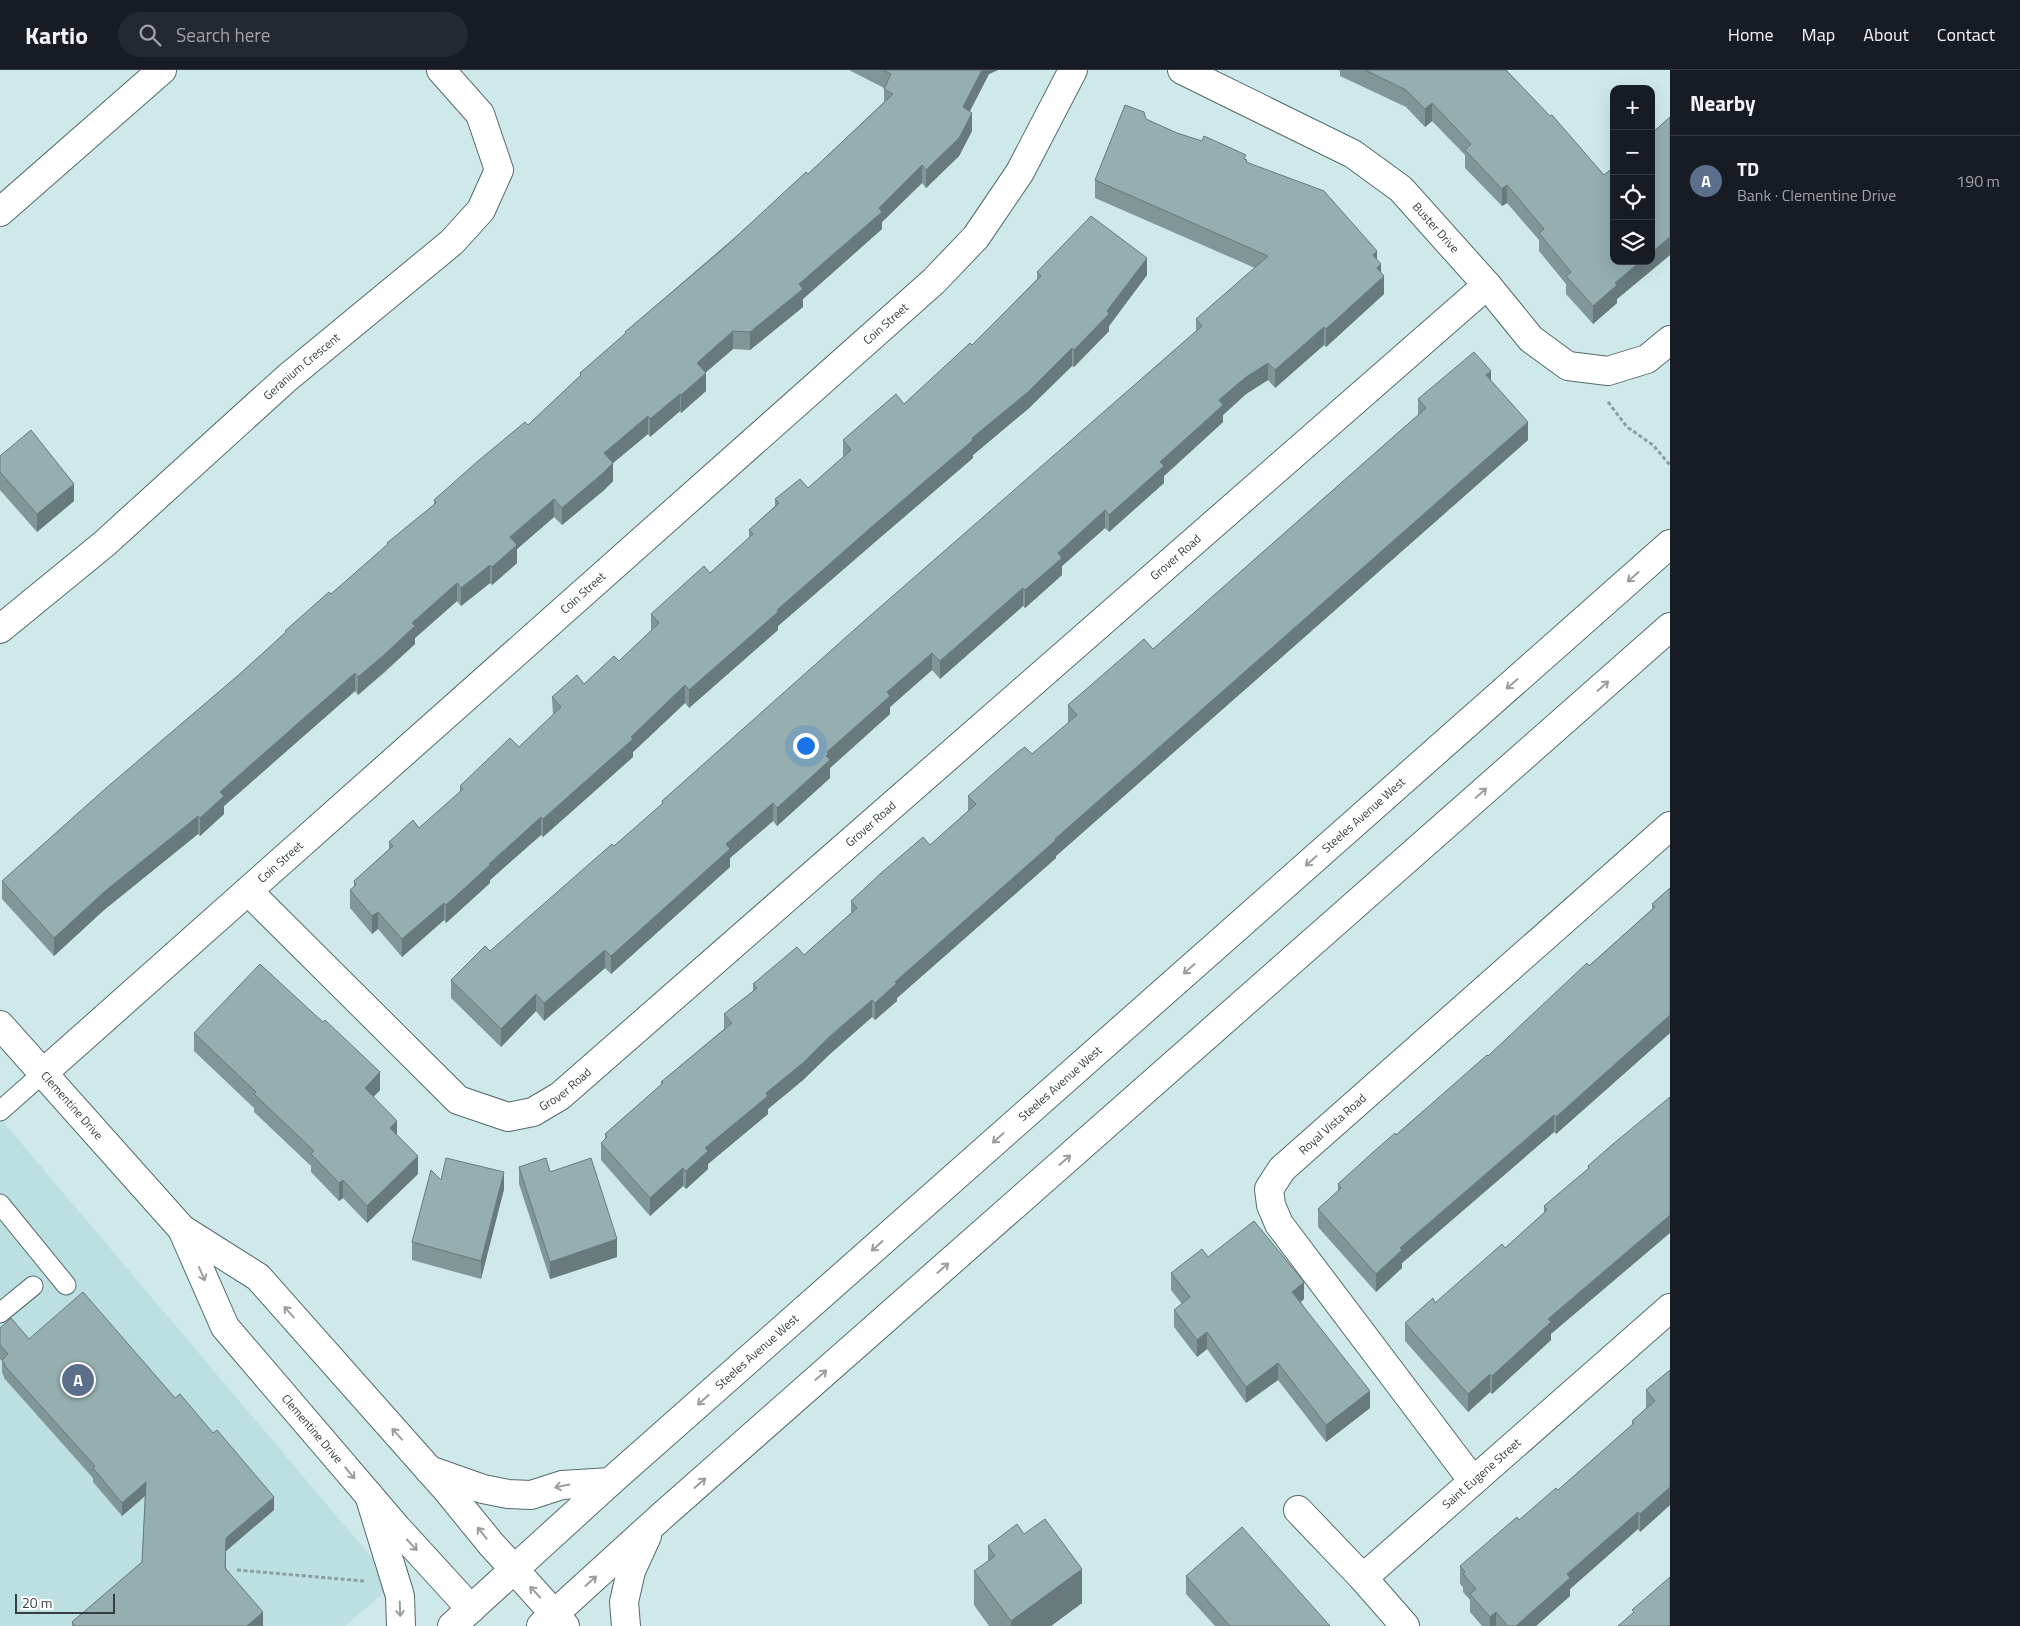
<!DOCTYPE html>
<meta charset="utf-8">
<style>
:root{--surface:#171b24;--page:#242831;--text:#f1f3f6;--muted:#9ea1a6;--line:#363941;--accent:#9c5829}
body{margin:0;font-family:"Titillium Web",sans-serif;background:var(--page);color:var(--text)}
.controls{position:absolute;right:15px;top:15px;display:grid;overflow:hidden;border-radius:10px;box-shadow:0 5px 20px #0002}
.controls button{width:45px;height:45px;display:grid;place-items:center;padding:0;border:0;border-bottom:1px solid var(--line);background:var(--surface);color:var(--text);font:25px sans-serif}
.scale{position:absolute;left:15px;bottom:12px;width:100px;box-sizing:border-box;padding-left:5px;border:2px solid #343e3f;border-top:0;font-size:14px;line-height:18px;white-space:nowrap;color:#343e3f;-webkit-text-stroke:4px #fff;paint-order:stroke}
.you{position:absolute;left:805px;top:675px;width:18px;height:18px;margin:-12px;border:4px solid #fff;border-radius:50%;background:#1a73e8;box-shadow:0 0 0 8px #1a73e833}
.badge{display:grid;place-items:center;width:32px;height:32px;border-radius:50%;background:var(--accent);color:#fff;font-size:16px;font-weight:700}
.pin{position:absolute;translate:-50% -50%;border:2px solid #fff;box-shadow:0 1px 5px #0006}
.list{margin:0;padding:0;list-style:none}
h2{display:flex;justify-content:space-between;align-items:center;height:65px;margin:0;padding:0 20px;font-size:21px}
h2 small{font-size:16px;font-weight:400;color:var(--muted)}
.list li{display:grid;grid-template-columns:32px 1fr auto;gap:15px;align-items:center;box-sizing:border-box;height:90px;padding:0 20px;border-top:1px solid var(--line)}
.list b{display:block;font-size:19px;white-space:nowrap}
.list p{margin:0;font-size:16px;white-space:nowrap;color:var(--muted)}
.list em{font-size:16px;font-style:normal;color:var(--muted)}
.icon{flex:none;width:28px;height:28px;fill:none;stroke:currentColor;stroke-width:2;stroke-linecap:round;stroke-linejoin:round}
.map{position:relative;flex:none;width:1670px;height:1556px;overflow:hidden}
header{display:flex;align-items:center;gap:30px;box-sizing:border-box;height:70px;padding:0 25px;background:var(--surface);border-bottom:1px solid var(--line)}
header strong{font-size:24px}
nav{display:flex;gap:28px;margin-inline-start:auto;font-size:18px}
.search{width:350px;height:45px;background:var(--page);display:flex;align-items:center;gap:12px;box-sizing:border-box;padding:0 18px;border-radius:28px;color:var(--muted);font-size:19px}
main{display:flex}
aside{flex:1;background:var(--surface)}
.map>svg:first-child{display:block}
.built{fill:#bcdfe2}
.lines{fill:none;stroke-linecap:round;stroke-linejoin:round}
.service-casing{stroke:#546b6d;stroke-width:21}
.minor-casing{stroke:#546b6d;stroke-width:30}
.tertiary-casing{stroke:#546b6d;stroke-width:30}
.secondary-casing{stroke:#546b6d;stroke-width:30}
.path{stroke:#8c9fa0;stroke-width:3;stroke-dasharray:4 2.5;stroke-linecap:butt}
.service{stroke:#fff;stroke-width:19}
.minor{stroke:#fff;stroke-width:28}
.tertiary{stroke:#fff;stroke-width:28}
.secondary{stroke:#fff;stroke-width:28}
.wall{fill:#809697}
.shaded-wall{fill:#687a7b}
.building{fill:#95aeb0;stroke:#687a7b}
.oneway{stroke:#9a9e9f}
.labels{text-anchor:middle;stroke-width:4;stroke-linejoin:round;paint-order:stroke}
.street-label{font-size:12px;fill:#343e3f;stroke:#fff}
</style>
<header>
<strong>Kartio</strong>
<div class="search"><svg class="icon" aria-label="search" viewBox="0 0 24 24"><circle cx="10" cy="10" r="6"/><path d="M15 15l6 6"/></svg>Search here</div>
<nav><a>Home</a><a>Map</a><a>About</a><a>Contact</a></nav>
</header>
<main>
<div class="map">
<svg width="1670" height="1556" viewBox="0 0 1670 1556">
<rect width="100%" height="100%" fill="#cfe9eb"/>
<path class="built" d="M0,1048L394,1514L345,1556H0Z"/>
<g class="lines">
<defs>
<g id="service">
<path d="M0,1041L42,1004"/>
<path d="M0,1134L66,1215"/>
<path d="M0,1243L33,1216"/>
</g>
<g id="minor">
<path id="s1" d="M1182,0L1353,84L1401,119L1487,215L1531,269L1568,296L1608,301L1647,289L1670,270"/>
<path d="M0,142L162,0"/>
<path id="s2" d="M0,559L104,474L287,308L452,172L481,140L499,100L480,44L441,0"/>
<path id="s3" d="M248,821L458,1030L508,1047L533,1042L560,1026L1487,215"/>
<path id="s4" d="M42,1004L934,211L976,167L1020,102L1073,0"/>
<path id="s5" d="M1473,1411L1279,1154L1271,1135L1269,1119L1282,1099L1670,756"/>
<path d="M1298,1440L1363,1508L1405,1556"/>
<path id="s6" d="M1363,1508L1670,1238"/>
</g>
<g id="tertiary">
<path id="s7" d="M0,955L182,1159L258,1207L447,1420L491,1474L514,1499"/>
<path id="s8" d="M182,1159L225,1257L397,1458L471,1539"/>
</g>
<g id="secondary">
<path d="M429,1400L483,1419L508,1424L531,1425L562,1415L610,1412"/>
<path d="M369,1425L400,1526L401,1556"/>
<path d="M514,1499L565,1556"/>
<path id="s9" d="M452,1556L610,1412L1670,474"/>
<path d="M541,1556L663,1445L1670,557"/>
<path d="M626,1556L624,1532L631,1501L647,1466"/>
</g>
</defs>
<use href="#service" class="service-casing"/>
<use href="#minor" class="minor-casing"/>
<use href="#tertiary" class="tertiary-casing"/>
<use href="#secondary" class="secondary-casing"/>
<g class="path">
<path d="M1608,332L1627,357L1653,375L1670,395"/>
<path d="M237,1500L364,1511"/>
</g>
<use href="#service" class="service"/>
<use href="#minor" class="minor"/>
<use href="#tertiary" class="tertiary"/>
<use href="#secondary" class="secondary"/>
</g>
<g class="wall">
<path d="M849,0H998L989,4L970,41L972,61L959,86L926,118L922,113L882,152V159L803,229V237L750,280L733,279L706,302V321L681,343L680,341L650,367L648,364L613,393V411L603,421L562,455L554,447L517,479V493L492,515L490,513L461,536L457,531L415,568V574L384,603L358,625L355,621L224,736V744L200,766L198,764L104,840L54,886L2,829V811L242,602L285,563V561L331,524L387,475V473L434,435V430L528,355L580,306V303L625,264V262L808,104L884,32V18Z"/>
<path d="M1338,0H1506L1604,105L1670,47V185L1617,229V233L1593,254L1566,224V214L1539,181V170L1507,133L1502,136L1465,98V85L1432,51L1425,57L1406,37L1340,6V1Z"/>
<path d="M1146,49L1177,63L1246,89L1247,93L1377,190L1381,202L1384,224L1326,277L1324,275L1275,318L1268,310L1246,324L1223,345V352L1164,406V413L1109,462L1105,458L1062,496V505L1025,538L1023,536L940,609L932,600L890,637V644L830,698V708L777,756L773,751L730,788V797L611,904L605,898L544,951L536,941L501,977L451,928V910L490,881L662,735V731L1196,261V249L1255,198L1095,128V110Z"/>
<path d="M1037,202L1147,205L1109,256V261L1074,297L1072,296L1028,339L973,385V388L875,472L778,556V560L689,638L685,633L633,682V687L543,767L541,765L490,810V813L446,853L444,850L402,887L378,859L372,864L350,838V820L354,817V811L389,779V772L419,758L460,722V716L519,677L553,645L552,627L584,614L619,591L651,561V544L710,503L749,468V460L775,436V429L808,418L843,387V370L904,334L972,275L1037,209Z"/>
<path d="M1491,311L1528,370L1056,786V788L897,928V931L875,950L872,947L830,984L803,1010L768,1039V1044L708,1094V1099L686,1119L683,1116L650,1146L601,1090V1073L605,1069V1064L661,1015V1012L724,959V944L753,921V914L804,885L851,843V831L930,775L968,741V726L1032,684L1068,653V635L1153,579L1418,345V329Z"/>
<path d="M0,386L74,431L37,462L0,420Z"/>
<path d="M1670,818V963L1556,1064L1554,1062L1402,1193V1198L1376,1222L1318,1157V1139L1338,1121V1114L1488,986L1652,839V834Z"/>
<path d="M300,931L380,1020L373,1027L397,1065L418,1104L367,1153L343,1128L339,1131L311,1102V1096L254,1042V1038L194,981V963Z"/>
<path d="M1613,1074L1551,1264V1270L1492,1324L1490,1322L1468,1342L1405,1271V1253L1435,1233L1505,1178L1544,1143V1136L1588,1099V1096Z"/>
<path d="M519,1097L550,1102L617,1187L550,1209L519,1114Z"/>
<path d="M441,1110L504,1119L481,1209L412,1190V1172Z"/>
<path d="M1208,1187L1304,1229L1301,1232L1370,1338L1326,1372L1278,1310L1246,1333L1207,1279L1197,1287L1174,1257V1240L1182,1234L1171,1220V1203Z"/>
<path d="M0,1258L29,1269L274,1440L226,1481V1498L263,1556H72V1552L142,1492L145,1426L122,1446L93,1412V1408L4,1308V1306L2,1303V1291L0,1289Z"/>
<path d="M1670,1300V1435L1640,1462L1638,1459L1570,1519V1526L1536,1556H1482L1470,1542V1530L1463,1522V1517L1460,1514V1496L1558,1420L1632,1355V1351L1646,1338V1320Z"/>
<path d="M1024,1464L1082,1533L1051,1556H989L974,1535V1501L988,1491V1476Z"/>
<path d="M1186,1506L1330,1556H1215L1186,1524Z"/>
</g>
<g class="shaded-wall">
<path d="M982,0H998L989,4L963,54V37Z"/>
<path d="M1432,33V51L1425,57V39Z"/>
<path d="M972,43V61L959,86L926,118V100Z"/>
<path d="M922,95V113L882,152V159L803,229V237L750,280V262Z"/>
<path d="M1507,115V133L1502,136V119Z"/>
<path d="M1670,167V185L1617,229V233L1593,254V236L1615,213L1641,191H1651V183Z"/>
<path d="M1377,181V197L1381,194V210L1384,206V224L1326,277V259L1373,185Z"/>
<path d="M1147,188V205L1109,256V261L1074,297V280L1107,241Z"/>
<path d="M1324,257V275L1275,318V300Z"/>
<path d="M733,261V279L697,310V293Z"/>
<path d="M1072,278V296L1028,339L973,385V388L875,472L778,556V560L689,638V620L777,540L972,368Z"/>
<path d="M1268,293V310L1246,324L1223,345V352L1164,406V413L1109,462V445L1219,330L1246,307Z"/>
<path d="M1491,301V319L1486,305Z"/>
<path d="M706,303V321L681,343V325Z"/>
<path d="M680,324V341L650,367V349Z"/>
<path d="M648,346V364L613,393V411L603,421L562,455V438L604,383Z"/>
<path d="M1528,352V370L1056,786V788L897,928V931L875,950V933L895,912L1055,769Z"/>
<path d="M74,414V431L37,462V444Z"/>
<path d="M554,429V447L517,479V493L492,515V497L510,467Z"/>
<path d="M1105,440V458L1062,496V505L1025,538V520L1058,483Z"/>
<path d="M490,495V513L461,536V518Z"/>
<path d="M457,513V531L415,568V574L358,625V607L412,553Z"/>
<path d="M1023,518V536L940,609V591Z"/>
<path d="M932,583V600L890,637V644L830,698V708L777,756V738L826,686L827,682L887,622Z"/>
<path d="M355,603V621L224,736V744L200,766V748L220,722Z"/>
<path d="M685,615V633L633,682V687L543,767V749Z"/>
<path d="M773,733V751L730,788V797L611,904V886L726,774Z"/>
<path d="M198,746V764L104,840L54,886V868L104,822Z"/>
<path d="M541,747V765L490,810V813L446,853V835L489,794Z"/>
<path d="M444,833V850L402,887V869Z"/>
<path d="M378,842V859L372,864V846Z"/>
<path d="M605,880V898L544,951V933Z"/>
<path d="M536,924V941L501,977V959Z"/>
<path d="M872,930V947L830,984L803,1010L768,1039V1044L708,1094V1099L686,1119V1101L705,1078Z"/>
<path d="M1670,945V963L1556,1064V1047Z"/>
<path d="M380,1002V1020L365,1036V1018Z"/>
<path d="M1554,1045V1062L1402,1193V1198L1376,1222V1204L1400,1178Z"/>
<path d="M397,1051V1069L390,1058Z"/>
<path d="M418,1086V1104L367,1153V1136Z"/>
<path d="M683,1098V1116L650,1146V1128Z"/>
<path d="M504,1102V1119L481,1209V1191Z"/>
<path d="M343,1110V1128L339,1131V1113Z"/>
<path d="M1670,1145V1163L1551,1264V1270L1492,1324V1306L1548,1249Z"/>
<path d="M617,1169V1187L550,1209V1192Z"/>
<path d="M1304,1212V1229L1292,1238V1222Z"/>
<path d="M1207,1262V1279L1197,1287V1270Z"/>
<path d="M1278,1293V1310L1246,1333V1317Z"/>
<path d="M1490,1304V1322L1468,1342V1324Z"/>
<path d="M1370,1321V1338L1326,1372V1355Z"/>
<path d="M146,1412V1425L122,1446V1433Z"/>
<path d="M1670,1417V1435L1640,1462V1444Z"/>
<path d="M274,1427V1440L226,1481L225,1511L226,1468Z"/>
<path d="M1638,1442V1459L1570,1519V1526L1536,1556H1516L1567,1504Z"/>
<path d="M1082,1499V1533L1051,1556H1011V1551Z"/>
<path d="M263,1542V1556H247Z"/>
<path d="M1496,1542V1556H1490V1547Z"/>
</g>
<g class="building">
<path d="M883,0H982L963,37L972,43L959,68L926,100L922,95L879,138L882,142L799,214L803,219L750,262L733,261L697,293L706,303L681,325L680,324L650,349L648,346L604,383L613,393L603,403L562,438L554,429L510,467L517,475L492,497L490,495L461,518L457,513L412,553L415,556L384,585L358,607L355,603L220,722L224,726L200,748L198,746L104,822L54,868L2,811L105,719L242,602L286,562L285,561L329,522L331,524L388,474L387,473L436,433L434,430L478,391L525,352L528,355L581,305L580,303L626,263L625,262L724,178L806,102L808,104L893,24L884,19L891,4Z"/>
<path d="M1365,0H1506L1550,46L1552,45L1604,105L1614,97V191H1641L1615,213L1617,215L1593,236L1566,206L1571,202L1539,163L1544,159L1507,115L1502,119L1465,80L1471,74L1432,33L1425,39L1406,20Z"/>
<path d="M1125,35L1144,42L1146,49L1177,63L1202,71L1204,66L1246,85L1244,89L1247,90L1246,92L1324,121L1377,181L1373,185L1381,194L1377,198L1384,206L1326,259L1324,257L1275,300L1268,293L1246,307L1219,330L1223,335L1160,392L1164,396L1109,445L1105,440L1058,483L1062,488L1025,520L1023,518L940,591L932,583L887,622L890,626L827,682L828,684L826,686L830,690L777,738L773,733L726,774L730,779L611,886L605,880L544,933L536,924L501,959L451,910L485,876L490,881L612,774L614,776L663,733L662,731L863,552L1202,256L1196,249L1268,186L1095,110Z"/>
<path d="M1670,47V167L1651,183V64Z"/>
<path d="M1091,146L1147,188L1107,241L1109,244L1074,280L1072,278L1028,322L972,368L973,370L875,454L777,540L778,542L689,620L685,615L631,667L633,669L543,749L541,747L489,794L490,795L446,835L444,833L402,869L378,842L372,846L350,820L356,815L354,811L393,776L389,772L413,750L419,758L463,719L460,716L510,668L519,677L561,637L552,627L577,605L584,614L614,586L619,591L659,553L651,544L704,496L710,503L753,464L749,460L779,433L775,429L800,409L808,418L851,380L843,370L896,324L904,334L970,273L972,275L1041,206L1037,202Z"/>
<path d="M1474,282L1491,301L1486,305L1528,352L1055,769L1056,770L895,912L897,913L875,933L872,930L830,966L803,993L766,1023L768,1026L705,1078L708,1081L686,1101L683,1098L650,1128L601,1073L607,1067L605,1064L663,1013L661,1012L732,953L724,944L757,918L753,914L797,877L804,885L857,838L851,831L880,804L923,767L930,775L976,734L968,726L1018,682L1025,677L1032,684L1077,645L1068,635L1144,569L1153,579L1426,338L1418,329Z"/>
<path d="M31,360L74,414L37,444L0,402V386Z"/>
<path d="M1670,818V945L1556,1047L1554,1045L1400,1178L1402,1180L1376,1204L1318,1139L1341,1118L1338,1114L1371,1084L1395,1063L1396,1065L1487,985L1488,986L1587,893L1589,896L1655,837L1652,834Z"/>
<path d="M260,894L300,931L323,952L325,950L380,1002L365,1018L397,1051L390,1058L418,1086L367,1136L343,1110L339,1113L311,1084L314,1081L254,1024L256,1022L194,963Z"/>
<path d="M1670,1027V1145L1548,1249L1551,1252L1492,1306L1490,1304L1468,1324L1405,1253L1433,1228L1435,1233L1502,1174L1505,1178L1547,1140L1544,1136L1589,1098L1588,1096L1613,1074Z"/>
<path d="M446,1088L504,1102L481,1191L412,1172L431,1100L441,1110Z"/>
<path d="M546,1088L550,1102L591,1088L617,1169L550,1192L519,1097Z"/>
<path d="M1254,1151L1304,1212L1292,1222L1370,1321L1326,1355L1278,1293L1246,1317L1207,1262L1197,1270L1174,1240L1190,1227L1171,1203L1202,1179L1208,1187Z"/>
<path d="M83,1222L175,1328L180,1324L213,1363L217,1360L274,1427L226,1468L225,1498L263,1542L247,1556H75L72,1552L142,1492L146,1412L122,1433L93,1398L95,1396L4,1295L5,1294L2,1290L8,1284L0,1275V1258L11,1248L29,1269Z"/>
<path d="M1670,1300V1417L1640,1444L1638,1442L1567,1504L1570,1508L1516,1556H1508L1496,1542L1490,1547L1470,1524L1476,1519L1463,1504L1465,1502L1460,1496L1517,1447L1519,1450L1556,1418L1558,1420L1634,1353L1632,1351L1655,1331L1646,1320Z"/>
<path d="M1045,1449L1082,1499L1011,1551L974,1501L995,1486L988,1476L1017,1454L1024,1464Z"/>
<path d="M1242,1457L1330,1556H1230L1186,1506Z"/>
<path d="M1670,1507V1556H1618L1634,1542L1632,1540Z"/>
</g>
<defs><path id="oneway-shaft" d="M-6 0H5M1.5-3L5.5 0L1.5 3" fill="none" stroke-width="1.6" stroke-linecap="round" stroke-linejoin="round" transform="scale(1.25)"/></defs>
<g class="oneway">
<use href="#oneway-shaft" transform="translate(1633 507) rotate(139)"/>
<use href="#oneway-shaft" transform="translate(1512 614) rotate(139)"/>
<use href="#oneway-shaft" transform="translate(1603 616) rotate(-41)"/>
<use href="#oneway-shaft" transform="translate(1481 723) rotate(-41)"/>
<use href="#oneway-shaft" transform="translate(1311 791) rotate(139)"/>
<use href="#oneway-shaft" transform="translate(1189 899) rotate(139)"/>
<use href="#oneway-shaft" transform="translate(998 1068) rotate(138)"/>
<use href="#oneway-shaft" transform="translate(1065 1090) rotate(-41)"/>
<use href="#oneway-shaft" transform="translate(877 1176) rotate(138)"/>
<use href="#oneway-shaft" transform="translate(943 1198) rotate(-41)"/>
<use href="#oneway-shaft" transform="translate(202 1204) rotate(66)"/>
<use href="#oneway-shaft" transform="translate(289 1242) rotate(-132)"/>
<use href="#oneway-shaft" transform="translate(821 1305) rotate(-41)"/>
<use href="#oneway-shaft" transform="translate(703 1330) rotate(138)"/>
<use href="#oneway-shaft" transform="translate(397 1364) rotate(-132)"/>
<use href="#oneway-shaft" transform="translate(350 1403) rotate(50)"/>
<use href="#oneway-shaft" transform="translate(700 1413) rotate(-41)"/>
<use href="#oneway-shaft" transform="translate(562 1416) rotate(169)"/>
<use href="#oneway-shaft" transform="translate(482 1463) rotate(-129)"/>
<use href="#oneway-shaft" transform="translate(412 1475) rotate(47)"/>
<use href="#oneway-shaft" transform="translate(591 1511) rotate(-42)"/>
<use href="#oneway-shaft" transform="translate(535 1522) rotate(-133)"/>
<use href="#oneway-shaft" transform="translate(400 1539) rotate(88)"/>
</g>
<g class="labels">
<g class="street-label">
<text dy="4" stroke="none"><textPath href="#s1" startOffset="302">Buster Drive</textPath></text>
<text dy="4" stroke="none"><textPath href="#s4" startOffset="1129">Coin Street</textPath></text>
<text dy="4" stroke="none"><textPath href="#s2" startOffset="400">Geranium Crescent</textPath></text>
<text dy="4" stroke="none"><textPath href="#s3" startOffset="1224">Grover Road</textPath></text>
<text dy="4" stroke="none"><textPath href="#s4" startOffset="724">Coin Street</textPath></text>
<text dy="4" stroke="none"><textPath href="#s9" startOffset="1220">Steeles Avenue West</textPath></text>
<text dy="4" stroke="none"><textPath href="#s3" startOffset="819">Grover Road</textPath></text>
<text dy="4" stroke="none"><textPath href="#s4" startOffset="319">Coin Street</textPath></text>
<text dy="4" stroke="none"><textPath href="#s9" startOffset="815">Steeles Avenue West</textPath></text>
<text dy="4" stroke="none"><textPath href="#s3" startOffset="414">Grover Road</textPath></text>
<text dy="4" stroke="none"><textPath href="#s7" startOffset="108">Clementine Drive</textPath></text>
<text dy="4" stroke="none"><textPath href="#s5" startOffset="450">Royal Vista Road</textPath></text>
<text dy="4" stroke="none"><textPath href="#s9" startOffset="410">Steeles Avenue West</textPath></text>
<text dy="4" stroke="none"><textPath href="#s8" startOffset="241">Clementine Drive</textPath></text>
<text dy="4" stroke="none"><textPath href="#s6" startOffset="158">Saint Eugene Street</textPath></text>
</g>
</g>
</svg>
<div class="controls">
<button>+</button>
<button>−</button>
<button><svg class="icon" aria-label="locate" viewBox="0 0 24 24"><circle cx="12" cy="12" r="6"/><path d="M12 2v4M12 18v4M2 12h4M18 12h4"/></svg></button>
<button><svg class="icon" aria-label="layers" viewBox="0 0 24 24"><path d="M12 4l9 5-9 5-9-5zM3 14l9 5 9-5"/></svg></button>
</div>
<div class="scale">20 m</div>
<div class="you"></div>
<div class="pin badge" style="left:78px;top:1310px;background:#5c6f8a">A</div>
</div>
<aside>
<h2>Nearby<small></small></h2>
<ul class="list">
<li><span class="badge" style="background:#5c6f8a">A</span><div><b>TD</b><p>Bank · Clementine Drive</p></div><em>190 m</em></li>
</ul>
</aside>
</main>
